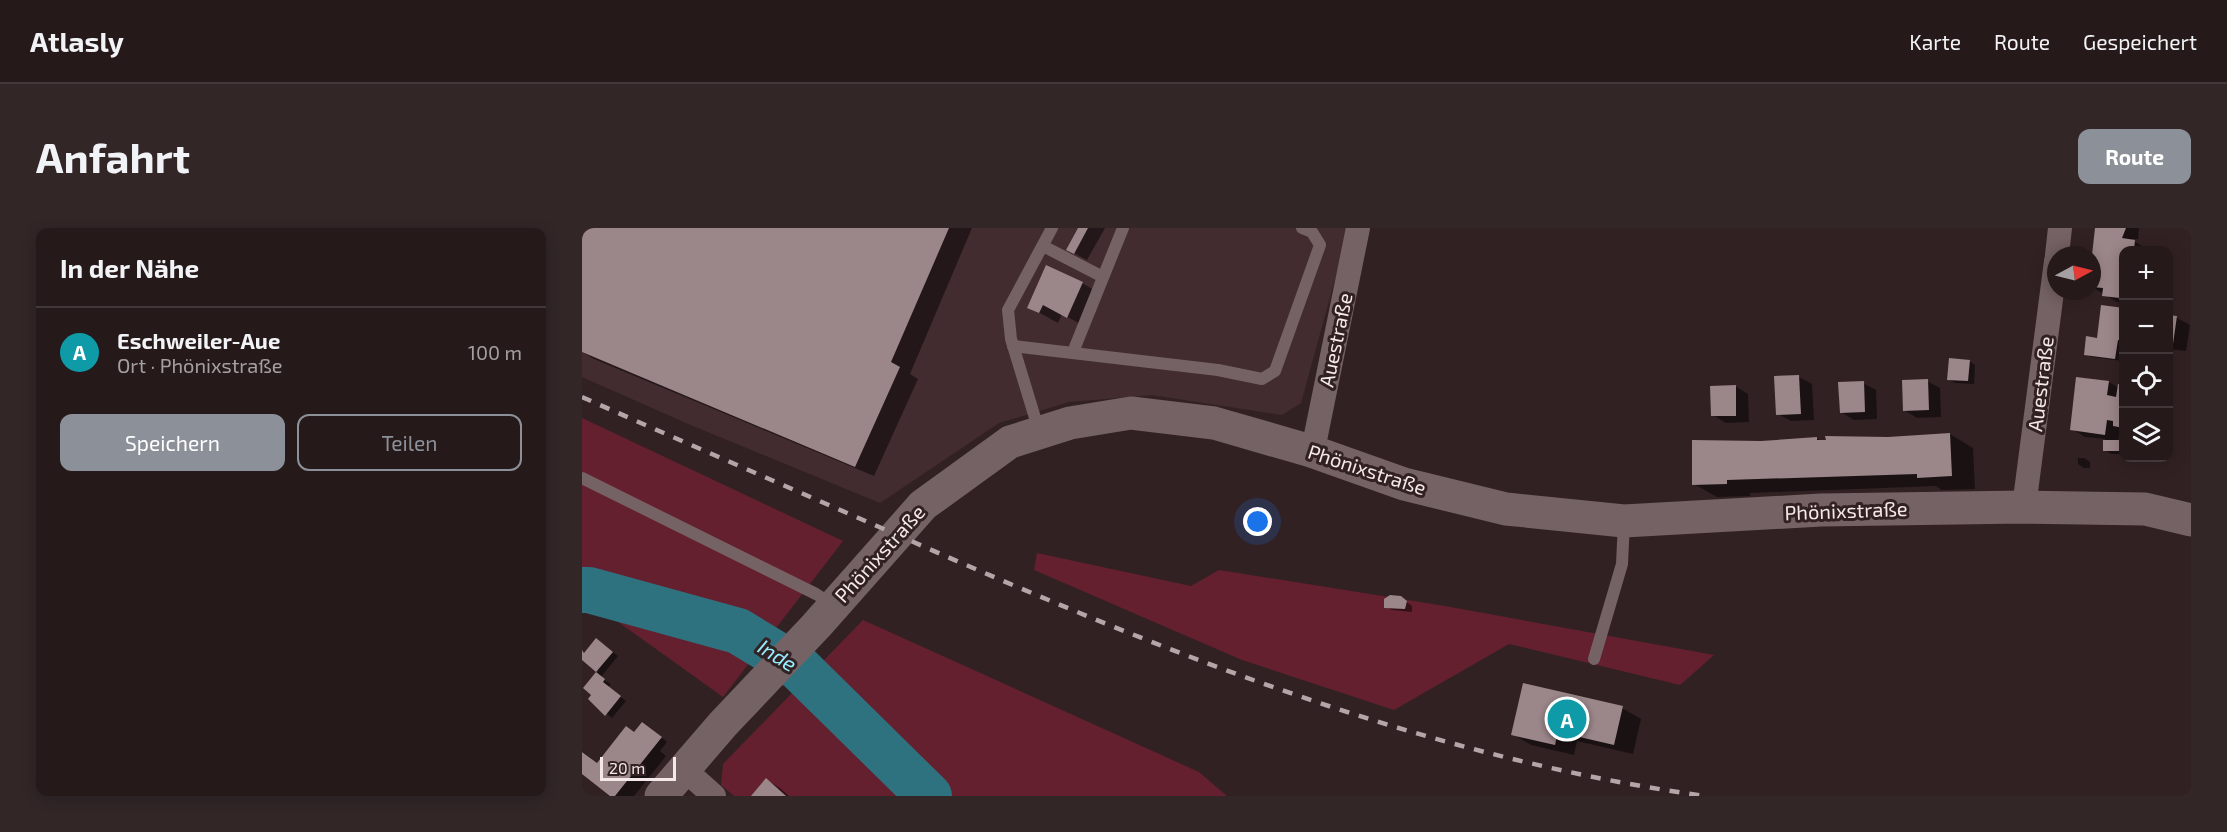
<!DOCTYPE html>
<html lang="de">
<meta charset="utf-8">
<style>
:root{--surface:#26191a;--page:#322627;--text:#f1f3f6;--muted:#a4a0a2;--line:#423839;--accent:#8c9099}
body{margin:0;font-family:"Exo 2",sans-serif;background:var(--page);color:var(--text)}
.controls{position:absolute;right:18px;top:18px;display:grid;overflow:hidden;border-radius:12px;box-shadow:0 3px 15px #0003}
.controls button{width:54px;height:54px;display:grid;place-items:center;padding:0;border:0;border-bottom:2px solid var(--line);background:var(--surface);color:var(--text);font:30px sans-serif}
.compass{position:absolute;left:1465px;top:18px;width:54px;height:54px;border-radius:50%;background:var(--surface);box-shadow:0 3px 15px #0003;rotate:83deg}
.scale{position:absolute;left:18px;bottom:15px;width:76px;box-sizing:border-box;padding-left:6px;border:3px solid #f4e8e9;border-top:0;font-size:16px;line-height:21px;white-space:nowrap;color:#f4e8e9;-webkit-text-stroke:4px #322123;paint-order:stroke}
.you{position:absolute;left:676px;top:294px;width:21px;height:21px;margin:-15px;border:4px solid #fff;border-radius:50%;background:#1a73e8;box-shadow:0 0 0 9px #1a73e833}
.badge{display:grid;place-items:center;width:39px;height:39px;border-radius:50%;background:var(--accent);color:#fff;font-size:20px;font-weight:700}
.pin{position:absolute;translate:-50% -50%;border:3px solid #fff;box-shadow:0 2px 6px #0006}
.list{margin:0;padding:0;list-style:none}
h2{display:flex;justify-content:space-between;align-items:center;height:78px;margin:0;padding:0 24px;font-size:26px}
h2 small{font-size:20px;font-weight:400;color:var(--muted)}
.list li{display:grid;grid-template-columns:39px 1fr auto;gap:18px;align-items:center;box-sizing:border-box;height:90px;padding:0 24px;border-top:2px solid var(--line)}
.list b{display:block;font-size:22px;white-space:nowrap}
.list p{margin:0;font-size:20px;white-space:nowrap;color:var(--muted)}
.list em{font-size:20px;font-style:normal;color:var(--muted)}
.actions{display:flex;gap:12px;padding:18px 24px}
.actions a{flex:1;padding:14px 0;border:2px solid var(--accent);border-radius:12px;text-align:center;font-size:21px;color:var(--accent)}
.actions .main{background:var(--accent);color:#fff}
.icon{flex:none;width:33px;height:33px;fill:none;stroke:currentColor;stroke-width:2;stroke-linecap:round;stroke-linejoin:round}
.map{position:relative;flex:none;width:1609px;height:568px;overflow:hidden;border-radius:12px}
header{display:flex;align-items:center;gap:36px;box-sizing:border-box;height:84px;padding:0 30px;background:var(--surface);border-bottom:2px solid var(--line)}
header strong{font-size:28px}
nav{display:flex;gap:33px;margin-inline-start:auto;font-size:21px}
.intro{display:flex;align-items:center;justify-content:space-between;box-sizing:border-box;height:144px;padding:0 36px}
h1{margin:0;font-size:42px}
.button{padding:15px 27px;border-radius:12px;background:var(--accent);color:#fff;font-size:21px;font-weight:700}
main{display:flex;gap:36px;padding:0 36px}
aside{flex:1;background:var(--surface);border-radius:12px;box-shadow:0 3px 15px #0003}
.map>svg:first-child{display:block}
.built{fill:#432c2f}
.green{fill:#64202e}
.shadow{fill:#0007}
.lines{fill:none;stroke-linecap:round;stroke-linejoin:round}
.river{stroke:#2f727f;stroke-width:46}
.building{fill:#9b8689}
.lane{stroke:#756264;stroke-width:12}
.street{stroke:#756264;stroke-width:24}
.secondary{stroke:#756264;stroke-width:33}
.rail{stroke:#b4a6a8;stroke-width:4.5;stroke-dasharray:10 10;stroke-linecap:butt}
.labels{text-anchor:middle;stroke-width:6;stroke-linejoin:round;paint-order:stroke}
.street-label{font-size:20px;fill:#f4e8e9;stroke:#322123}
.water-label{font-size:21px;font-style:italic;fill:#96edff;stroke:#322123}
</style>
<header>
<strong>Atlasly</strong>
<nav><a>Karte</a><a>Route</a><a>Gespeichert</a></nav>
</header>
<div class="intro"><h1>Anfahrt</h1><a class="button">Route</a></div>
<main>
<aside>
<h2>In der Nähe<small></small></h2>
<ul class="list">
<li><span class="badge" style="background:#0f9aa8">A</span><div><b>Eschweiler-Aue</b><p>Ort · Phönixstraße</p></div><em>100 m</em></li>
</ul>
<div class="actions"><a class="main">Speichern</a><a>Teilen</a></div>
</aside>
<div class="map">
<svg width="1609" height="568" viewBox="0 0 1609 568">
<rect width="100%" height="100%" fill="#322123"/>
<path class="built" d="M0,0H767L719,175L700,187L570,167L487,174L417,195L298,275L104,195L0,149Z"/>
<g class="green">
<path d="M0,190L261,313L141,469L7,373H0Z"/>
<path d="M455,325L609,358L637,342L863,378L1132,427L1098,457L927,416L812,482L660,432L452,342Z"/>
<path d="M281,392L617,544L645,568H152L139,557L141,536Z"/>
</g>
<g class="shadow">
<path d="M0,0H390L328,146L336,151L292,248L12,131L0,124Z"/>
<path d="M498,0H523L505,32L486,22Z"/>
<path d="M1515,0H1557L1556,11H1548L1565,21V22H1542V75L1535,74L1510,59Z"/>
<path d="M500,55L519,66L504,99L480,86L476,95L447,79Z"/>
<path d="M1542,82L1540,133L1510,129L1503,126L1522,112Z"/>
<path d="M1586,89L1595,90L1608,97L1604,123L1586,121Z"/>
<path d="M1387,133L1393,137L1392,156L1373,155L1367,151Z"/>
<path d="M1217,149L1230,156L1232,192L1209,193L1196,186Z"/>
<path d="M1345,153L1358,160L1359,189L1335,190L1322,182Z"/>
<path d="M1527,154L1537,160L1542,159V203L1538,201L1536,213H1542V226H1529L1523,222V211L1503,209L1490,201Z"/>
<path d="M1281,155L1294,162L1295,191L1272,192L1259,184Z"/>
<path d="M1153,158L1166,166L1167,194L1144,195L1131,187Z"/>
<path d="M1586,169L1589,171L1586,189Z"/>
<path d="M1368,206L1391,220L1393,261L1360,262L1354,258L1168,265V268L1135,269L1112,256L1179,214L1234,210L1240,213L1306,211Z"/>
<path d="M1496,230H1502L1508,234V240H1502L1496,236Z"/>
<path d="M819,370L830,378V384L810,382L804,379Z"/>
<path d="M21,416L36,428L18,450L29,456L26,459L44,473L30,490L8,471L11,467L3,460L17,442H15L0,430V423L4,425Z"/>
<path d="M1040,480L1059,491L1051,526L995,513L992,527L949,517L931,506Z"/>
<path d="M67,499L85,514L78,523L84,528L52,568H31L0,544V523L16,536Z"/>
<path d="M185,552L198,560L207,568H171Z"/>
</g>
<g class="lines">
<path class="river" d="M0,362H7L156,403L217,440L347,568"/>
</g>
<g class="building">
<path d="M0,0H367L309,134L318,139L273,239L0,124Z"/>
<path d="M496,0H506L492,26L484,22Z"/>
<path d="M1513,0H1544L1540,10L1553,12L1552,22H1542V52H1540L1538,70L1520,68L1521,60L1510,59V27Z"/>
<path d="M464,37L501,54L485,90L461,77L457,85L445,80Z"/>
<path d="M1519,77L1542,80V113L1536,112L1533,131L1502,127L1504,108L1515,110Z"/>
<path d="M1586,87L1595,88L1591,116H1586Z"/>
<path d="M1367,130L1388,132L1386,153L1365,152Z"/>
<path d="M1217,147L1219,186L1194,187L1192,148Z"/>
<path d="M1494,149L1527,153L1525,167L1534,169L1536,156L1542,157V200L1531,198V193L1525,192L1523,207L1488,202Z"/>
<path d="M1346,151L1347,182L1321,183L1320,152Z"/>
<path d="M1282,153L1283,184L1258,185L1256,154Z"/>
<path d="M1154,157V188H1129L1128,158Z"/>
<path d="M1368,205L1370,248L1335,250V246L1145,252V256L1110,257V212L1179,213L1235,209V212H1244L1243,208L1306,209Z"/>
<rect x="1521" y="212" width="20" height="11"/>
<path d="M808,367L819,368L825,373L823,381L802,380V371Z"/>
<path d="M14,410L31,424L14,444L23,451L21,454L39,468L23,488L6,471L9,467L1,460L14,444L0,432V422L2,425Z"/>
<path d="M941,455L1041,478L1032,517L976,504L973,517L929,507Z"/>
<path d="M60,494L80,509L33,568H28L0,546V524L15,535L44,498L52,504Z"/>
<path d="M184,550L204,568H169Z"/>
</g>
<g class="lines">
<g class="lane">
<path d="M461,18L521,49"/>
<path d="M431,118L636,142L680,151L693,143L738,17L730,4L720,0"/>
<path d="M491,124L541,0"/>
<path d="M457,203L429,111L426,82L470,0"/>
<path d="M0,250L234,366L250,376"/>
<path d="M1012,431L1040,336L1042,294"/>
</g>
<g class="street">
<path d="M1475,27L1478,0"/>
<path d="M729,223L734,207L776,0"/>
<path d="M1442,279L1474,33"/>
<path d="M103,542L132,568"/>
</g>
<path class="secondary" d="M79,568L141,496L234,398L341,277L428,214L488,195L549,185L632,195L729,223L822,256L924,281L1042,293L1239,282L1442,279L1563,281L1609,292"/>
<path class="rail" d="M0,169C106,216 213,262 320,309C579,423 841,529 1123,568"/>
</g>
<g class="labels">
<g class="street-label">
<text transform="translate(754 112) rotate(-78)" y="7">Auestraße</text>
<text transform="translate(1459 156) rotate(-83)" y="7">Auestraße</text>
<text transform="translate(785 242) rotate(18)" y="7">Phönixstraße</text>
<text transform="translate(1264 283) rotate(-2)" y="7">Phönixstraße</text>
<text transform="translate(298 326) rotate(-48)" y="7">Phönixstraße</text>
</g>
<g class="water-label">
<text transform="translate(195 428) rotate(32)" y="7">Inde</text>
</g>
</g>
</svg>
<div class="controls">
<button>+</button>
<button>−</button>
<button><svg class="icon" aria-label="locate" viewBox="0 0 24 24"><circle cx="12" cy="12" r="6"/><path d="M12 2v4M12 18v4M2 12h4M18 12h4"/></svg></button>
<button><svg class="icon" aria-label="layers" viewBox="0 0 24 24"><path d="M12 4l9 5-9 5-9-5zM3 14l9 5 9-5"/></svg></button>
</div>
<svg class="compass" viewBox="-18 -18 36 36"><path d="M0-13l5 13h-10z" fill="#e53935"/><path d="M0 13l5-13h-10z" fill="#a4a0a2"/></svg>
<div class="scale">20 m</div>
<div class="you"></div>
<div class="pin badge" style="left:985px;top:491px;background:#0f9aa8">A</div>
</div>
</main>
